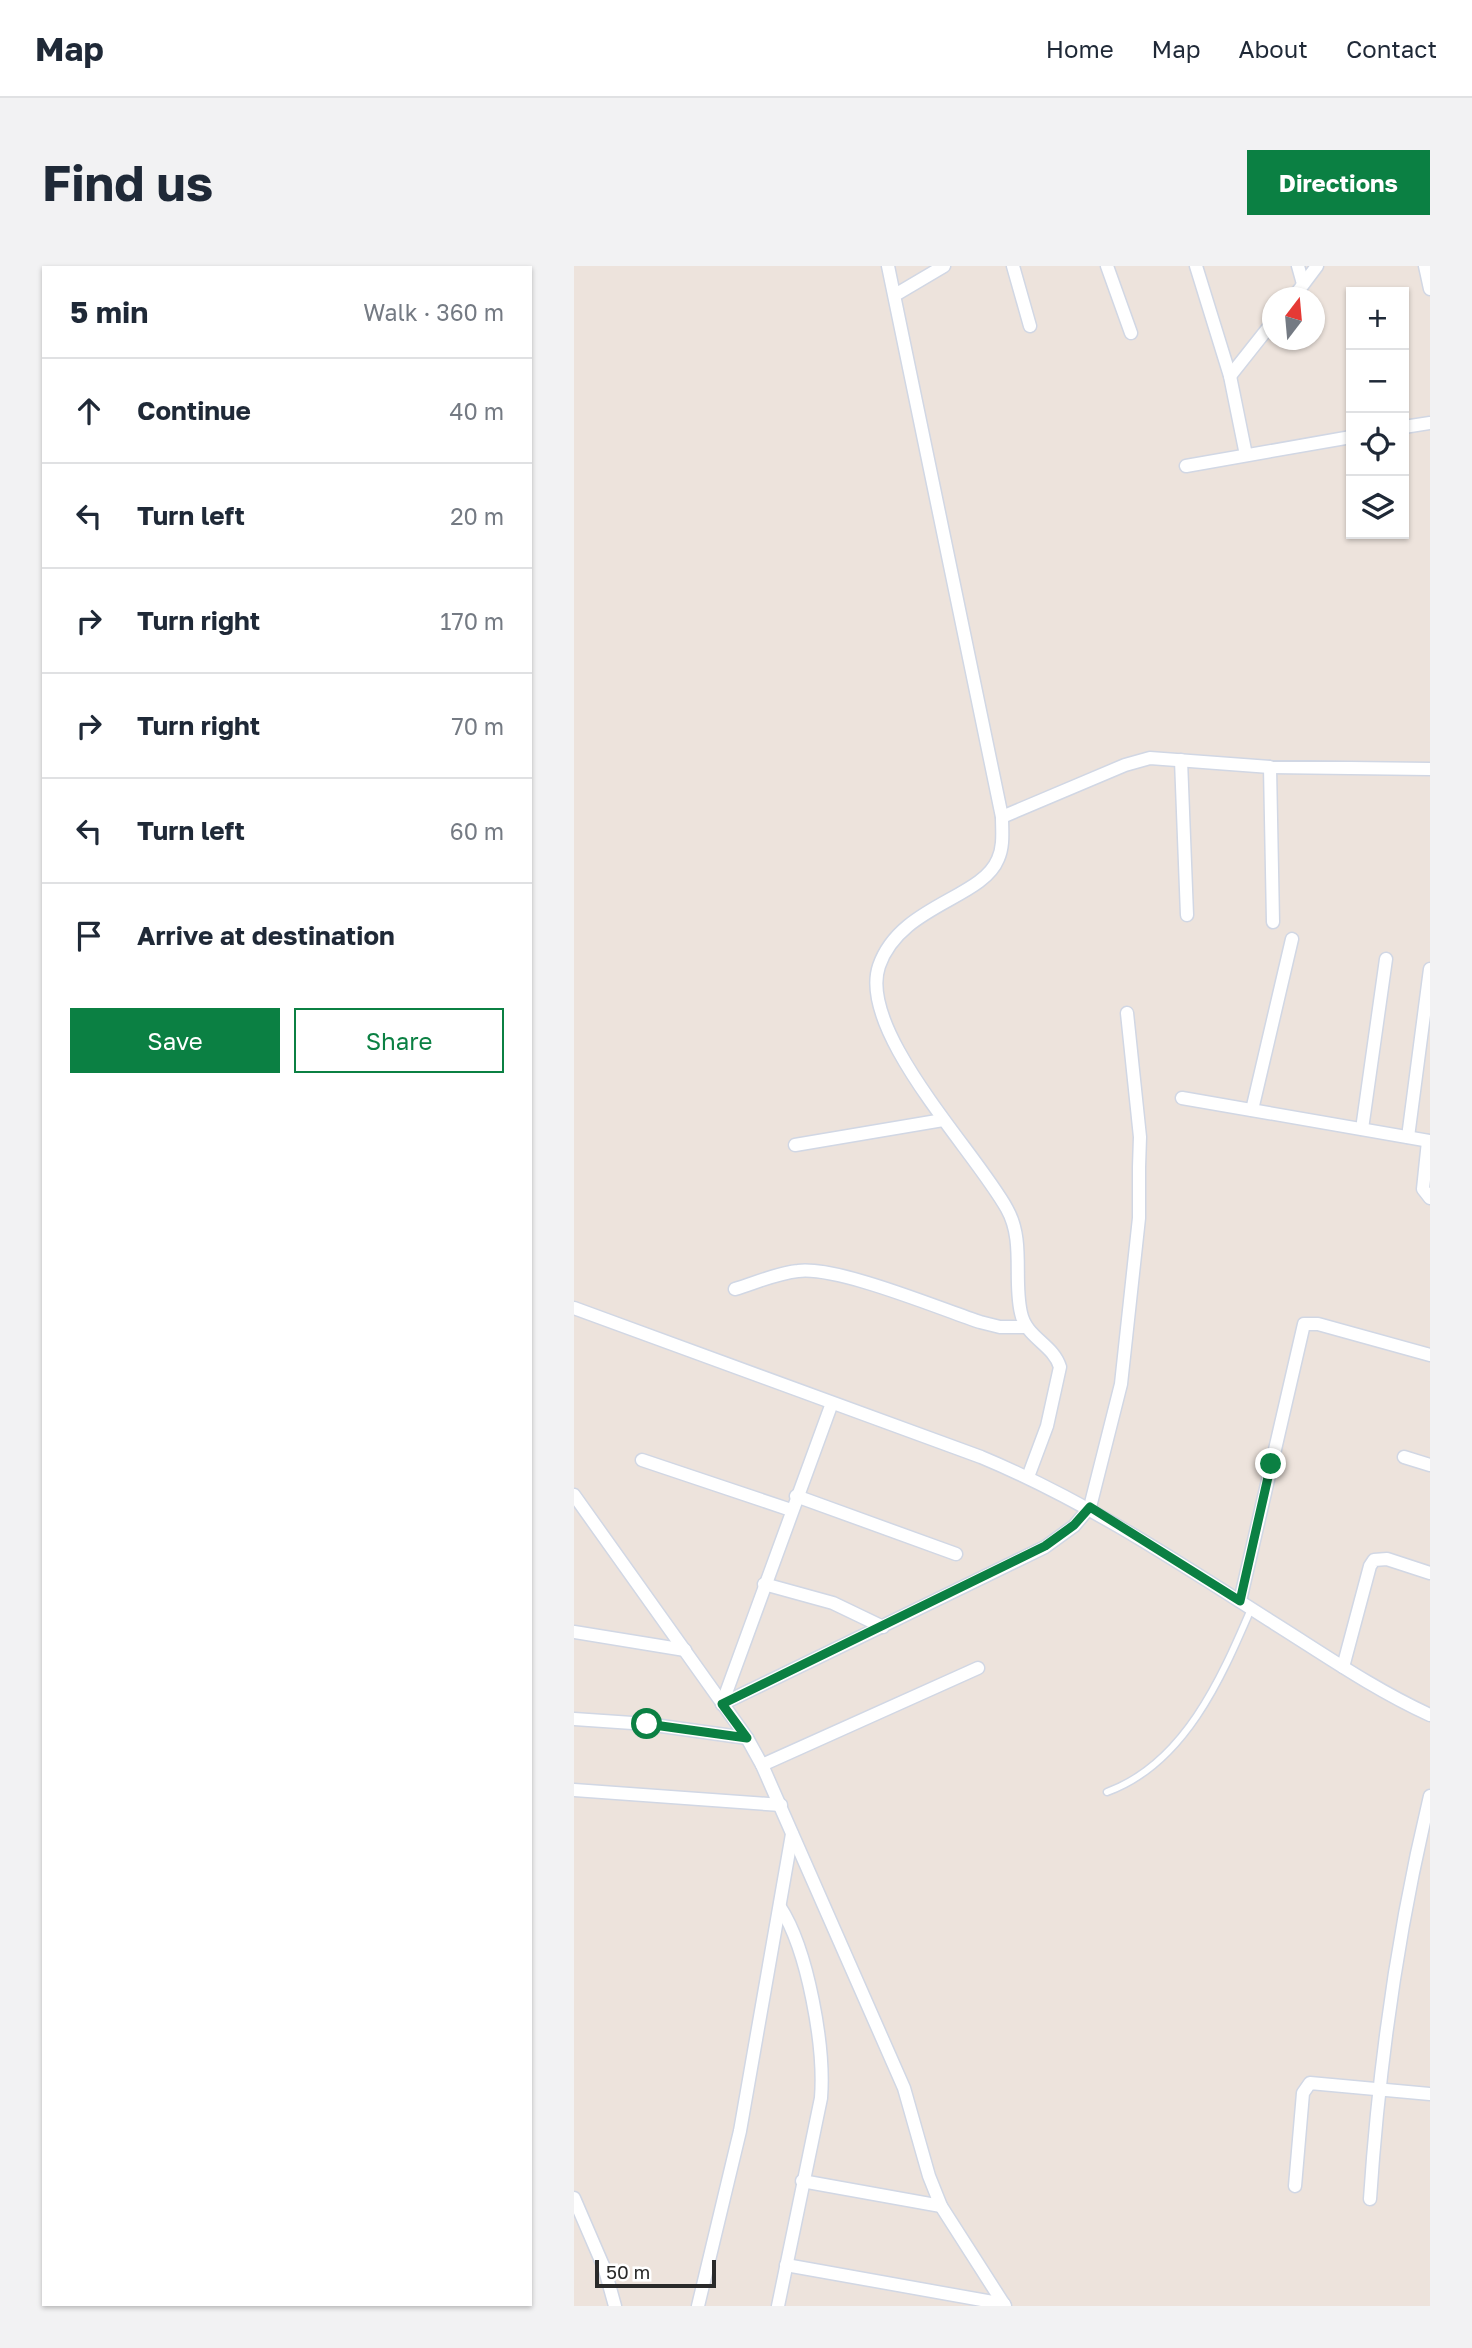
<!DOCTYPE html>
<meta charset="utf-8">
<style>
:root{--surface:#fff;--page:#f2f2f3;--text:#1f2937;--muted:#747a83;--line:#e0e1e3;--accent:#0b8043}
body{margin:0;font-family:"Golos Text",sans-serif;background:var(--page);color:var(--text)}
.controls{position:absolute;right:21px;top:21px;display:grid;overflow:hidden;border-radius:0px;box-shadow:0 2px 5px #0004}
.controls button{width:63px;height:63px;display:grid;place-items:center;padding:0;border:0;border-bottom:2px solid var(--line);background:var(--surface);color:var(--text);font:35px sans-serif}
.compass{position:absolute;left:688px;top:21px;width:63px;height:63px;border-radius:50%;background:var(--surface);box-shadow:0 2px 5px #0004;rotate:16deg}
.scale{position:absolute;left:21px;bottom:18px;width:121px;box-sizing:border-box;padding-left:7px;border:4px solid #2a2a2a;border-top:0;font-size:19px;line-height:24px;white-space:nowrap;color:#2a2a2a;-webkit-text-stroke:5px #fff;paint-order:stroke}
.stop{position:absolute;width:21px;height:21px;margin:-16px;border:5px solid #0b8043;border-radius:50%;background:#fff}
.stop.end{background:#0b8043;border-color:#fff;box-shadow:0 2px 7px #0008}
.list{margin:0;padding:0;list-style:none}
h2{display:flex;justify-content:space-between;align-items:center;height:91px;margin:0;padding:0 28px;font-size:30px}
h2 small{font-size:23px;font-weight:400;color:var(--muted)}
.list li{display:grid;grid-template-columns:46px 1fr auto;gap:21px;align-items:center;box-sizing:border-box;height:105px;padding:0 28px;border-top:2px solid var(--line)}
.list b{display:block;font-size:26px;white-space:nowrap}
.list em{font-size:23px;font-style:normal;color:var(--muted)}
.actions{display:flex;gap:14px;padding:21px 28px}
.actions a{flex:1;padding:16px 0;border:2px solid var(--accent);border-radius:0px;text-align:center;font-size:24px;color:var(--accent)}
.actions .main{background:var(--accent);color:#fff}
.icon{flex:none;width:38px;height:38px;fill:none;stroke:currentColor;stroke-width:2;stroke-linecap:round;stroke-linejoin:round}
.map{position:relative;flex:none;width:856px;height:2040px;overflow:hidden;border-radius:0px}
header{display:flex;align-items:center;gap:42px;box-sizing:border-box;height:98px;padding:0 35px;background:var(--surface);border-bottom:2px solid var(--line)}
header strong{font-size:33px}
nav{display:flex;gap:38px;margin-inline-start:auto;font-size:24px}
.intro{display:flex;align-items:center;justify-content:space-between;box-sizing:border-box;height:168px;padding:0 42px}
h1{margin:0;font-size:49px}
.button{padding:18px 32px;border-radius:0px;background:var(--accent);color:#fff;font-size:24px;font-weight:700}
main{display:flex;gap:42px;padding:0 42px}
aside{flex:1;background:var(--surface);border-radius:0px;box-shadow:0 2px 5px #0004}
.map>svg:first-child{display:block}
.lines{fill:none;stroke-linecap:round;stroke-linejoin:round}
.lane-casing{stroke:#d1d7e4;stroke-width:9}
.street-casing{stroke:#d1d7e4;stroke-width:15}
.lane{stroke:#fff;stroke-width:6}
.street{stroke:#fff;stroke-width:12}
.route{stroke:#0b8043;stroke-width:9}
</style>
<header>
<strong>Map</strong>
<nav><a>Home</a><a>Map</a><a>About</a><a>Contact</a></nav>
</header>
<div class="intro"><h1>Find us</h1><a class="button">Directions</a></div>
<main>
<aside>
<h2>5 min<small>Walk · 360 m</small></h2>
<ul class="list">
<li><svg class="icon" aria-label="ahead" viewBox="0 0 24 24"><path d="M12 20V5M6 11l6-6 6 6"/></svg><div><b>Continue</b></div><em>40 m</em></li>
<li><svg class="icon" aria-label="left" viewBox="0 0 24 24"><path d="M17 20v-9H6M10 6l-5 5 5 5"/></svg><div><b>Turn left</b></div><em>20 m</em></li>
<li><svg class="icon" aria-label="right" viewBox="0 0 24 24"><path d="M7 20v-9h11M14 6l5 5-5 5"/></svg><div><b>Turn right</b></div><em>170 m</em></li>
<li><svg class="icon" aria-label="right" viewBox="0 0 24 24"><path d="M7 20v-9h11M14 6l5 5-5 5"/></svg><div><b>Turn right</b></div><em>70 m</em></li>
<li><svg class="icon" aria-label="left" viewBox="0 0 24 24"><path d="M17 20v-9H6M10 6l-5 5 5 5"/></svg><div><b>Turn left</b></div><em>60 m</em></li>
<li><svg class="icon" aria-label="arrive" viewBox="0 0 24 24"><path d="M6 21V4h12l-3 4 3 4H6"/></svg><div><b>Arrive at destination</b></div></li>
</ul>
<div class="actions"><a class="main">Save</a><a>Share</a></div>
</aside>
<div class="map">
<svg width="856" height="2040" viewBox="0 0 856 2040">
<rect width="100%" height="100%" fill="#ede3dc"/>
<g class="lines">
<defs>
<path id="lane" d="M533,1526C610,1498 647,1413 677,1343"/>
<g id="street">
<path d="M314,0L428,551C428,565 430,580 424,593C408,633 326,639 305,700C283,765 402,886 433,943C451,975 439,1013 447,1047C452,1072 479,1078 486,1101L473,1160L454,1211"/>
<path d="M439,0L456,60"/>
<path d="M533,0L557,67"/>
<path d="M622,0L656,110L672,189"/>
<path d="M724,0L729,18"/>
<path d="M851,0L856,23"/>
<path d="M321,29L370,0"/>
<path d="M719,32L743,0"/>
<path d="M656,110L698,57"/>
<path d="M830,161L856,157"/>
<path d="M612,200L777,171"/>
<path d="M607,494L613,649"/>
<path d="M696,501L699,656"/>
<path d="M428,551L551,499L576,492L696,501L856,503"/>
<path d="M608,832L856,875"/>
<path d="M678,844L718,673"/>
<path d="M788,863L812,693"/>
<path d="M834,871L856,703"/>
<path d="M854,875L849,923L856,932"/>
<path d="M221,879L369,854"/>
<path d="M161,1023C181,1017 203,1007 224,1005C264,1000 364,1042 406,1056L426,1061H452"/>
<path d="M0,1042L407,1191C510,1234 601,1294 695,1354C748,1387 799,1423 856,1449"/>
<path d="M830,1191L856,1199"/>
<path d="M68,1194L217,1244"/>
<path d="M0,1229L173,1472L188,1499L330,1822L355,1910L367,1940L431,2040"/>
<path d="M222,1230L382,1288"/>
<path d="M190,1318L259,1337L309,1361"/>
<path d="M666,1335L730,1058H744L856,1089"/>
<path d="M0,1366L111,1384"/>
<path d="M769,1401L796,1300L800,1294L813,1293L856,1307"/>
<path d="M148,1438L471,1281L500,1260L516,1241L547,1118L565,952V901L566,871L553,747"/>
<path d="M148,1438L258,1137"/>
<path d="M0,1453L73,1458L173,1472"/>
<path d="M188,1499L404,1402"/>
<path d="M0,1524L207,1539"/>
<path d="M228,1915L367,1940"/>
<path d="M721,1920L729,1827L736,1817L856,1828"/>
<path d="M0,1932L31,2004L41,2040"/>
<path d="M796,1933C805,1797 824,1663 856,1530"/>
<path d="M212,1999L430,2038"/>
<path d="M124,2040L166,1865L218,1568"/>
<path d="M204,2040L247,1832C251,1781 234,1684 206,1641"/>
</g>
</defs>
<use href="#lane" class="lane-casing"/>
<use href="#street" class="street-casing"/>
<use href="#lane" class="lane"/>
<use href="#street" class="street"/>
</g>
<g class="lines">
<path class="route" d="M73,1458L173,1472L148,1438L471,1280L500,1259L516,1241L666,1335L697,1198"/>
</g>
</svg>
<div class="controls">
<button>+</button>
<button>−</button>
<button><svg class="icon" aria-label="locate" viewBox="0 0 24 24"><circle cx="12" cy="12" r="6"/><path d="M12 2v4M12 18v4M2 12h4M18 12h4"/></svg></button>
<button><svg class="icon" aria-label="layers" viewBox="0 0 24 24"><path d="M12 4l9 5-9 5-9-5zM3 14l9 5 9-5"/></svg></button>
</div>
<svg class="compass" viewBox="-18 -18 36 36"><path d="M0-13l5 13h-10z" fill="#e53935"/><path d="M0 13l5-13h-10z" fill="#747a83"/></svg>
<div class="scale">50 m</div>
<div class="stop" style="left:73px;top:1458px"></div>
<div class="stop end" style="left:697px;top:1198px"></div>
</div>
</main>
